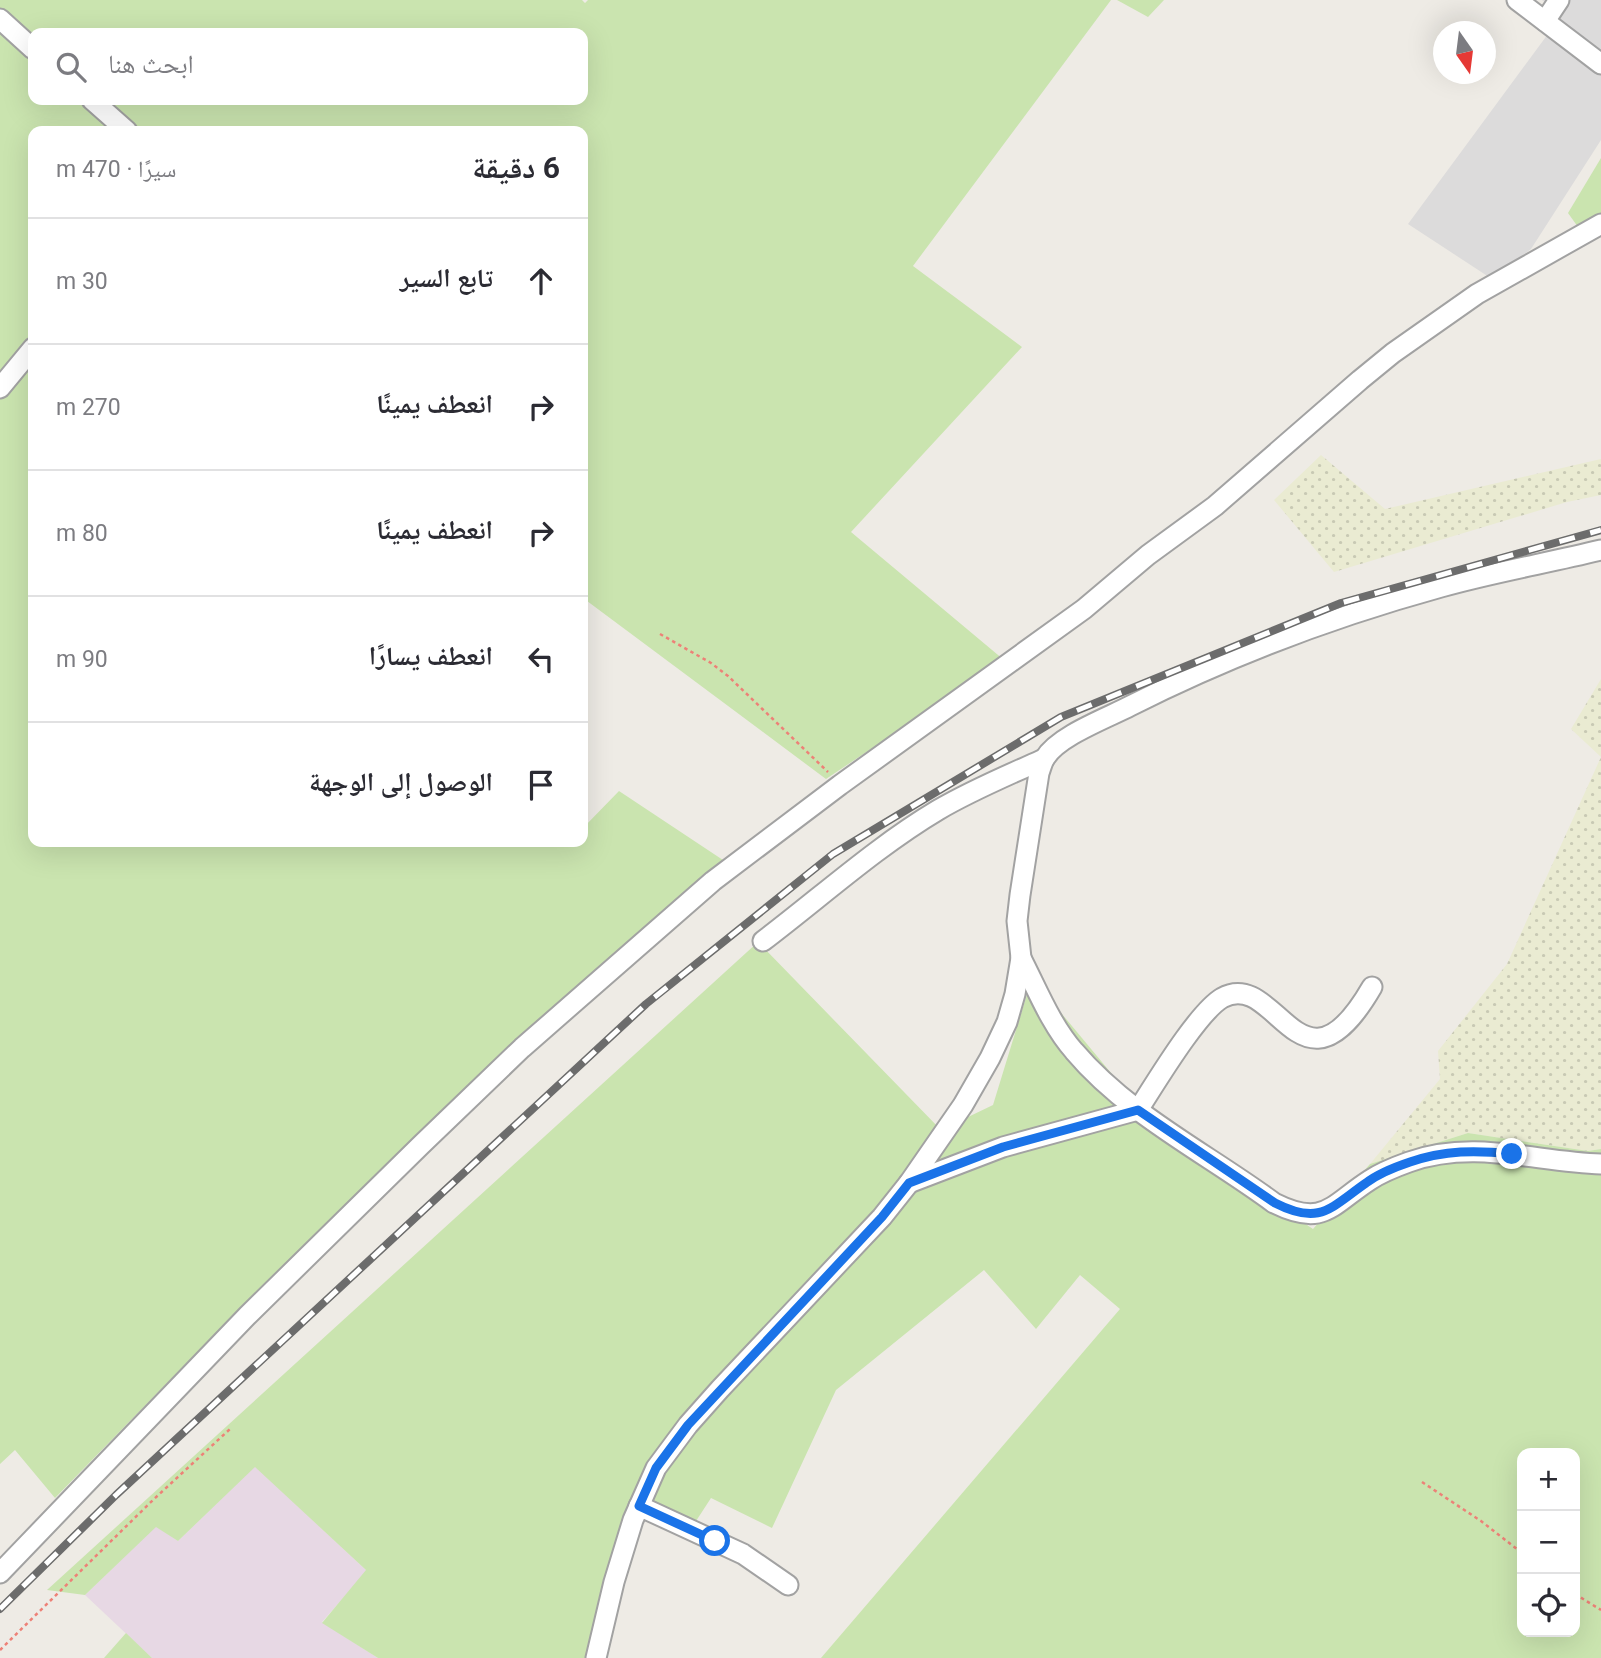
<!DOCTYPE html>
<html lang="ar">
<meta charset="utf-8">
<style>
:root{--surface:#fff;--page:#f7f7f7;--text:#2b2b33;--muted:#7c7c81;--line:#e1e1e2}
body{margin:0;font-family:Roboto,"Noto Naskh Arabic",sans-serif;background:var(--page);color:var(--text);direction:rtl}
.controls{position:absolute;right:21px;bottom:21px;display:grid;overflow:hidden;border-radius:14px;box-shadow:0 7px 28px #0002}
.controls button{width:63px;height:63px;display:grid;place-items:center;padding:0;border:0;border-bottom:2px solid var(--line);background:var(--surface);color:var(--text);font:35px sans-serif}
.compass{position:absolute;left:1433px;top:21px;width:63px;height:63px;border-radius:50%;background:var(--surface);box-shadow:0 7px 28px #0002;rotate:166deg}
.stop{position:absolute;width:21px;height:21px;margin:-16px;border:5px solid #1a73e8;border-radius:50%;background:#fff}
.stop.end{background:#1a73e8;border-color:#fff;box-shadow:0 2px 7px #0008}
.list{margin:0;padding:0;list-style:none}
h2{display:flex;justify-content:space-between;align-items:center;height:91px;margin:0;padding:0 28px;font-size:30px}
h2 small{font-size:23px;font-weight:400;color:var(--muted)}
.list li{display:grid;grid-template-columns:46px 1fr auto;gap:21px;align-items:center;box-sizing:border-box;height:126px;padding:0 28px;border-top:2px solid var(--line)}
.list b{display:block;font-size:26px;white-space:nowrap}
.list em{font-size:23px;font-style:normal;color:var(--muted)}
.icon{flex:none;width:38px;height:38px;fill:none;stroke:currentColor;stroke-width:2;stroke-linecap:round;stroke-linejoin:round}
.map{position:relative;flex:none;width:1601px;height:1658px;overflow:hidden;direction:ltr}
.search{position:absolute;background:var(--surface);box-shadow:0 7px 28px #0002;left:28px;top:28px;width:560px;height:77px;display:flex;align-items:center;gap:18px;box-sizing:border-box;padding:0 24px;border-radius:14px;color:var(--muted);font-size:26px}
.panel{position:absolute;background:var(--surface);box-shadow:0 7px 28px #0002;left:28px;top:126px;width:560px;height:721px;border-radius:14px;direction:rtl}
.map>svg:first-child{display:block}
.residential{fill:#dcdbdb}
.industrial{fill:#e7d8e4}
.farmland{fill:url(#farmland-dots)}
.grass{fill:#cae4af;fill-rule:evenodd}
.lines{fill:none;stroke-linecap:round;stroke-linejoin:round}
.minor-casing{stroke:#a2a2a2;stroke-width:23}
.path{stroke:#ed8177;stroke-width:2.5;stroke-dasharray:3.5 3.5;stroke-linecap:butt}
.minor{stroke:#fff;stroke-width:19}
.rail-casing{stroke:#6c6c6c;stroke-width:8}
.rail{stroke:#fff;stroke-width:5;stroke-dasharray:16;stroke-linecap:butt}
.route{stroke:#1a73e8;stroke-width:9}
</style>
<div class="map">
<svg width="1601" height="1658" viewBox="0 0 1601 1658">
<defs>
<pattern id="farmland-dots" width="8" height="8" patternUnits="userSpaceOnUse" patternTransform="scale(1.75)"><rect width="8" height="8" fill="#eaebd2"/><path d="M2 2h.1M6 6h.1" fill="none" stroke="#c8c9b4" stroke-width="1.8" stroke-linecap="round"/></pattern>
</defs>
<rect width="100%" height="100%" fill="#eeebe5"/>
<path class="residential" d="M1542,0H1601V140L1531,249L1492,279L1408,224L1562,15Z"/>
<path class="industrial" d="M255,1466L367,1571L322,1622L378,1658H152L85,1595L156,1526L178,1541Z"/>
<g class="farmland">
<path d="M1321,455L1385,509L1601,459V495L1567,502L1334,572L1274,500Z"/>
<path d="M1601,679V1149L1588,1151L1468,1133L1370,1164L1440,1079L1438,1051L1507,964L1601,757L1571,729Z"/>
</g>
<g class="grass">
<path d="M0,0H582L585,3L588,0H1111L913,266L1022,347L851,532L1004,660L826,779L583,598V131H33V842H583V828L619,791L729,864L244,1304L55,1498L15,1450L0,1464ZM33,33H583V100H33Z"/>
<path d="M1117,0H1164L1148,17Z"/>
<path d="M1601,158V224L1583,234L1568,213Z"/>
<path d="M758,942L941,1130L993,1105L1032,978L1151,1121L1313,1229L1370,1164L1468,1133L1588,1151L1601,1149V1658H821L1120,1309L1080,1275L1036,1329L984,1270L836,1390L772,1528L711,1498L685,1538L638,1509L592,1658H378L322,1623L366,1570L255,1467L178,1541L156,1527L85,1595L47,1590ZM1522,1453H1575V1632H1522Z"/>
<path d="M126,1633L152,1658H104Z"/>
</g>
<g class="lines">
<defs>
<g id="minor">
<path d="M1517,0L1601,64"/>
<path d="M0,19L33,49"/>
<path d="M1545,21L1559,0"/>
<path d="M92,100L127,131"/>
<path d="M0,388L33,348"/>
<path d="M763,941C821,897 876,847 938,810C972,790 1008,775 1044,759"/>
<path d="M1021,958C1037,989 1051,1025 1074,1051C1128,1115 1208,1154 1274,1203C1324,1228 1331,1205 1370,1180C1382,1172 1395,1167 1409,1162C1474,1139 1535,1162 1601,1164"/>
<path d="M909,1183L1003,1147L1138,1110C1155,1084 1197,1013 1222,998C1277,967 1300,1111 1372,987"/>
<path d="M639,1506L743,1554L788,1585"/>
<path d="M0,1573L247,1316L421,1145L522,1048L713,881L840,785L1084,609L1148,555L1215,506L1360,380L1393,353L1477,294L1601,224"/>
<path d="M596,1658L614,1582L633,1520L656,1468L688,1425L720,1389L882,1217L909,1183L963,1105L990,1058L1007,1022L1015,994L1021,958L1017,921L1020,895L1039,773C1041,768 1042,762 1045,758C1058,736 1107,718 1130,706C1231,655 1332,617 1441,587C1494,572 1548,563 1601,550"/>
</g>
</defs>
<use href="#minor" class="minor-casing"/>
<g class="path">
<path d="M232,131L246,128L263,131"/>
<path d="M660,634L711,663L728,676L828,772"/>
<path d="M1422,1482L1481,1521L1522,1553"/>
<path d="M1575,1594L1601,1610"/>
<path d="M0,1650L154,1499L230,1429"/>
</g>
<use href="#minor" class="minor"/>
<defs>
<path id="rail" d="M0,1609L116,1495L646,1004L833,854L1061,717L1341,603L1601,530"/>
</defs>
<use href="#rail" class="rail-casing"/>
<use href="#rail" class="rail"/>
</g>
<g class="lines">
<path class="route" d="M715,1541L639,1506L656,1468L688,1425L882,1217L909,1183L1003,1147L1138,1110L1275,1203C1320,1226 1330,1208 1366,1183C1379,1173 1395,1167 1410,1162C1445,1150 1476,1150 1512,1154"/>
</g>
</svg>
<div class="controls">
<button>+</button>
<button>−</button>
<button><svg class="icon" aria-label="locate" viewBox="0 0 24 24"><circle cx="12" cy="12" r="6"/><path d="M12 2v4M12 18v4M2 12h4M18 12h4"/></svg></button>
</div>
<svg class="compass" viewBox="-18 -18 36 36"><path d="M0-13l5 13h-10z" fill="#e53935"/><path d="M0 13l5-13h-10z" fill="#7c7c81"/></svg>
<div class="stop" style="left:715px;top:1541px"></div>
<div class="stop end" style="left:1512px;top:1154px"></div>
<div class="search"><svg class="icon" aria-label="search" viewBox="0 0 24 24"><circle cx="10" cy="10" r="6"/><path d="M15 15l6 6"/></svg>ابحث هنا</div>
<section class="panel">
<h2>6 دقيقة<small>سيرًا · 470 m</small></h2>
<ul class="list">
<li><svg class="icon" aria-label="ahead" viewBox="0 0 24 24"><path d="M12 20V5M6 11l6-6 6 6"/></svg><div><b>تابع السير</b></div><em>30 m</em></li>
<li><svg class="icon" aria-label="right" viewBox="0 0 24 24"><path d="M7 20v-9h11M14 6l5 5-5 5"/></svg><div><b>انعطف يمينًا</b></div><em>270 m</em></li>
<li><svg class="icon" aria-label="right" viewBox="0 0 24 24"><path d="M7 20v-9h11M14 6l5 5-5 5"/></svg><div><b>انعطف يمينًا</b></div><em>80 m</em></li>
<li><svg class="icon" aria-label="left" viewBox="0 0 24 24"><path d="M17 20v-9H6M10 6l-5 5 5 5"/></svg><div><b>انعطف يسارًا</b></div><em>90 m</em></li>
<li><svg class="icon" aria-label="arrive" viewBox="0 0 24 24"><path d="M6 21V4h12l-3 4 3 4H6"/></svg><div><b>الوصول إلى الوجهة</b></div></li>
</ul>
</section>
</div>
